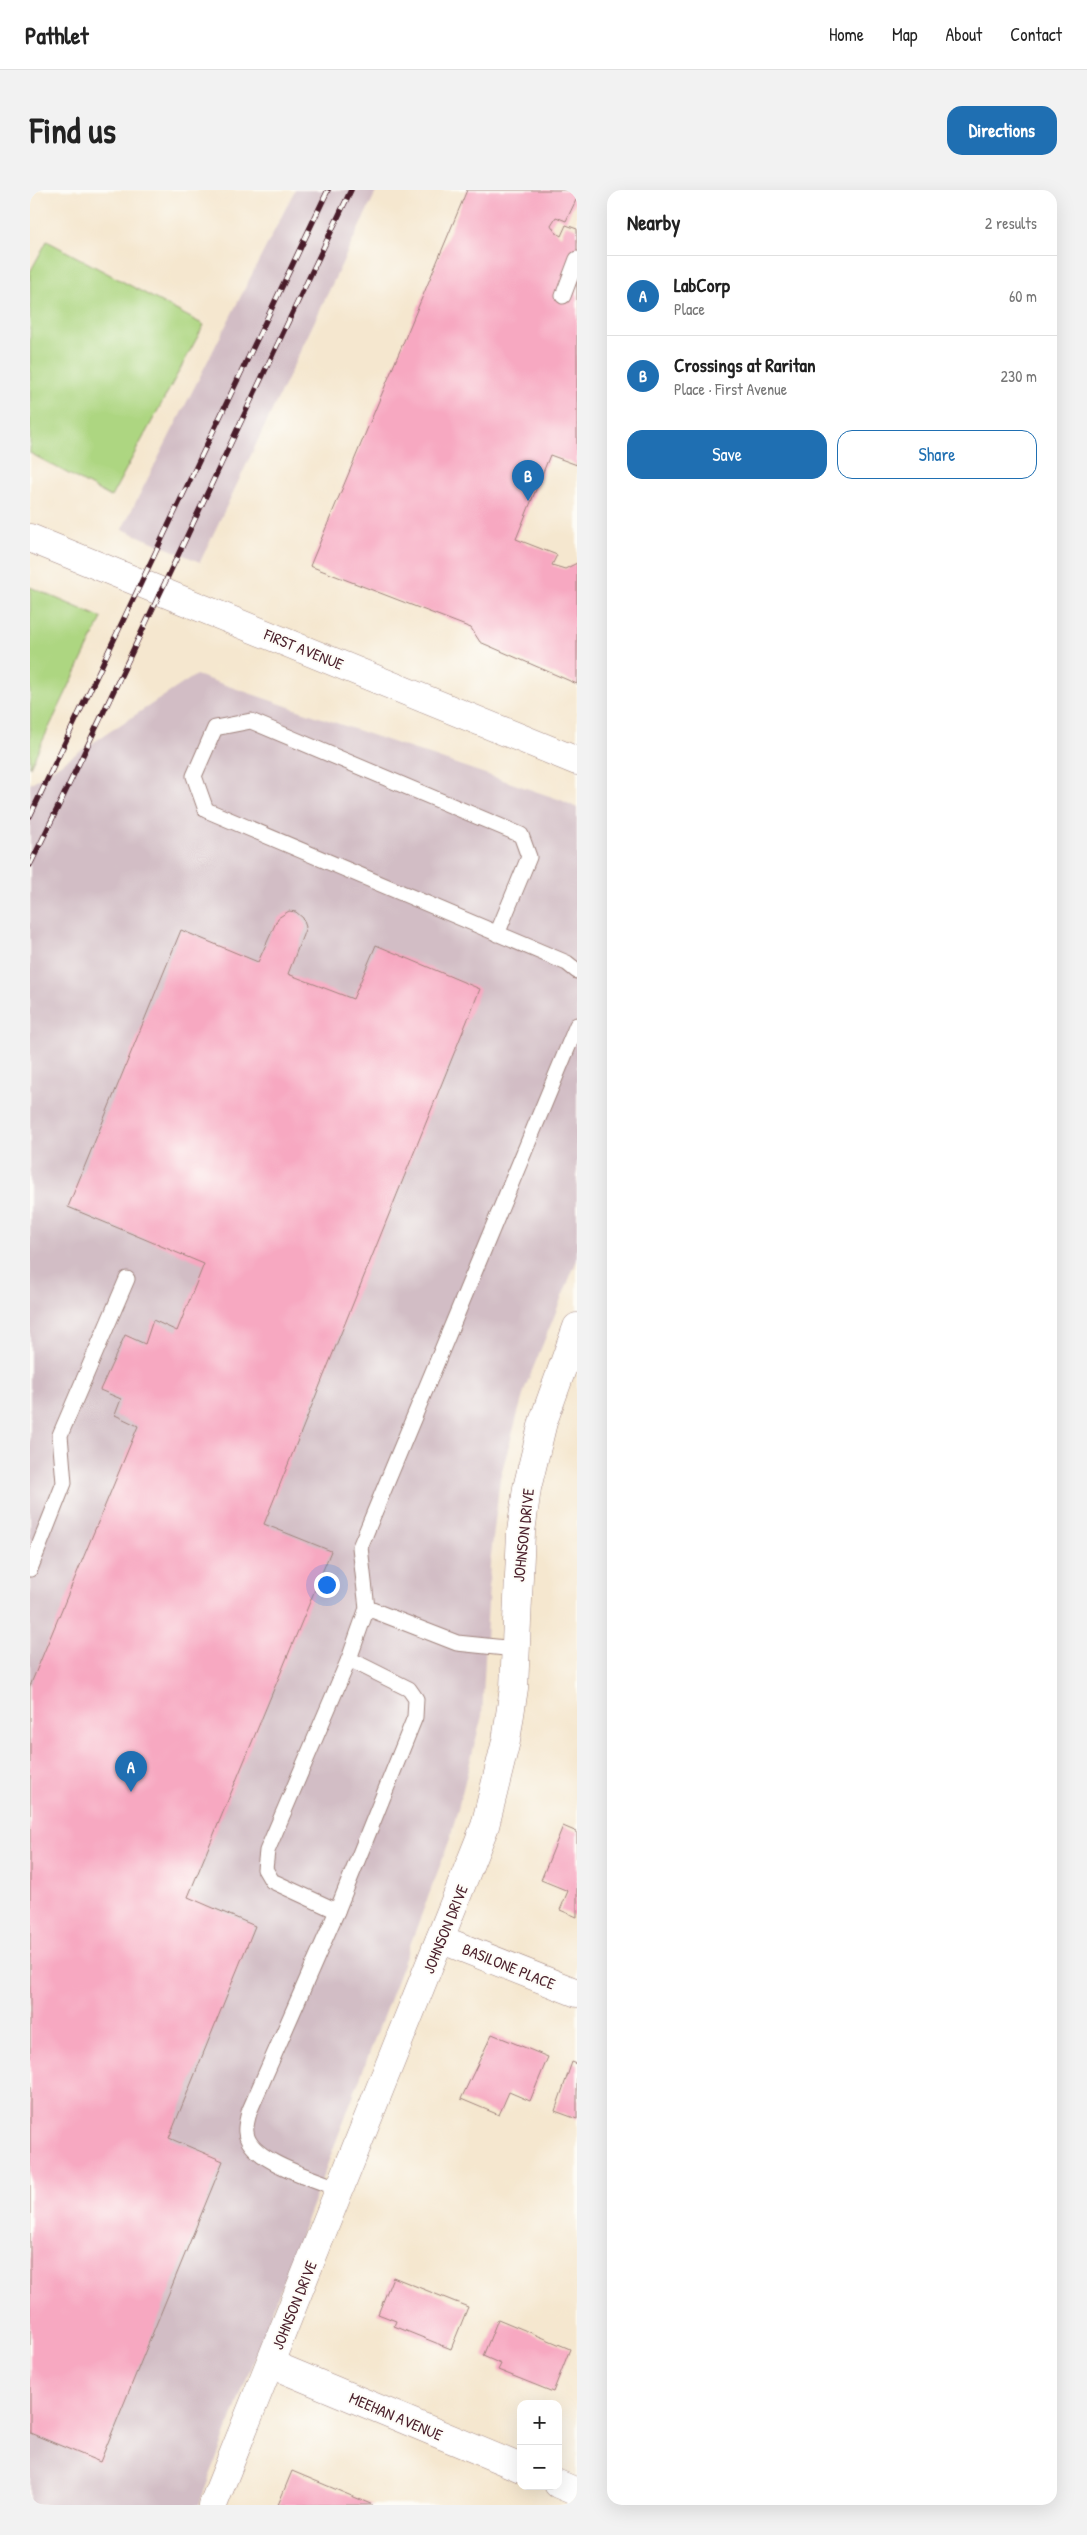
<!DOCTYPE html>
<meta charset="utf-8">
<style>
:root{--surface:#fff;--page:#f2f2f2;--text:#222;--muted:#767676;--line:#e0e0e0;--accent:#1f6fb2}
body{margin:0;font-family:"Patrick Hand",sans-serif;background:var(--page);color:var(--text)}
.controls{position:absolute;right:15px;bottom:15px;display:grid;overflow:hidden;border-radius:10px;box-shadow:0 5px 20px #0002}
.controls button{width:45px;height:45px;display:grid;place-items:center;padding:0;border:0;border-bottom:1px solid var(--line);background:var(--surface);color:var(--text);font:25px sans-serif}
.you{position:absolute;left:296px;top:1394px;width:18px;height:18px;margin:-12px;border:4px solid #fff;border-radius:50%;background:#1a73e8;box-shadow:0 0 0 8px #1a73e833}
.badge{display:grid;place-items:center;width:32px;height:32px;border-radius:50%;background:var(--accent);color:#fff;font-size:16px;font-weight:700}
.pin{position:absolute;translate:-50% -41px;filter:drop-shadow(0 1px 2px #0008)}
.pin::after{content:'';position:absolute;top:26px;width:18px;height:15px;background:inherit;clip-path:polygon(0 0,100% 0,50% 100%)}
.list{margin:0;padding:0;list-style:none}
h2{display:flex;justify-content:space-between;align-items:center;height:65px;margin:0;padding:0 20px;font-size:21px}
h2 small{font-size:16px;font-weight:400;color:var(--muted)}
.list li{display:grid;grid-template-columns:32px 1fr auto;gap:15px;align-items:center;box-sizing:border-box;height:80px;padding:0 20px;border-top:1px solid var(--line)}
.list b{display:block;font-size:19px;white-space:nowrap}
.list p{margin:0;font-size:16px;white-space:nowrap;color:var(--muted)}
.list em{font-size:16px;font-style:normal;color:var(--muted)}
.actions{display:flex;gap:10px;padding:15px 20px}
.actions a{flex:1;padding:11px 0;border:1px solid var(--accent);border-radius:15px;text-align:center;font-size:18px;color:var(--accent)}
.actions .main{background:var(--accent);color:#fff}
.map{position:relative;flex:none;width:547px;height:2315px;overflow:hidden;border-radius:15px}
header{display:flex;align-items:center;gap:30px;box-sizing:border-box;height:70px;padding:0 25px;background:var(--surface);border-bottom:1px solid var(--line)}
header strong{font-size:24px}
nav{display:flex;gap:28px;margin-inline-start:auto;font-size:18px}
.intro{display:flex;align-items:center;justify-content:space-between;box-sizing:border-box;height:120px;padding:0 30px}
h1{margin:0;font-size:35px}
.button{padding:12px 22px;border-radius:15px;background:var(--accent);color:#fff;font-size:18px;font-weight:700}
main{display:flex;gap:30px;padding:0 30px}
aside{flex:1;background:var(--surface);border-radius:15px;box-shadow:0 5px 20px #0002}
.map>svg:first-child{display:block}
.industrial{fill:#d2bdc5}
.green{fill:#add681;stroke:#7c7a56}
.building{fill:#f7a8c1}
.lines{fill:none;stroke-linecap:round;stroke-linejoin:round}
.service-casing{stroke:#a0837d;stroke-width:17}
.minor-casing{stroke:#a0837d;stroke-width:29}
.tertiary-casing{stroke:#a0837d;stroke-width:29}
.service{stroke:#fff;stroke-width:15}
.minor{stroke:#fff;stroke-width:28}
.tertiary{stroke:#fff;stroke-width:28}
.rail-casing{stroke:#4a1f2b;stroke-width:5.5}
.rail{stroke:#fdfcf7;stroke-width:4;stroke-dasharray:11;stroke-linecap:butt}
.labels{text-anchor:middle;stroke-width:4;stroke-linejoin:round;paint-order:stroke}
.street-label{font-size:16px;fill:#4a1f2b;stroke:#fdfcf7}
</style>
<header>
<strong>Pathlet</strong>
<nav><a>Home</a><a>Map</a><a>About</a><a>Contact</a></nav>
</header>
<div class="intro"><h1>Find us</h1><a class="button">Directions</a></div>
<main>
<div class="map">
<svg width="547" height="2315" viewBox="0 0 547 2315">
<rect width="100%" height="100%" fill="#fdfcf7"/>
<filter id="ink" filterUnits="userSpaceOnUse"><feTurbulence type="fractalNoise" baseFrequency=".02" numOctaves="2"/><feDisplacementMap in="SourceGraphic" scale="10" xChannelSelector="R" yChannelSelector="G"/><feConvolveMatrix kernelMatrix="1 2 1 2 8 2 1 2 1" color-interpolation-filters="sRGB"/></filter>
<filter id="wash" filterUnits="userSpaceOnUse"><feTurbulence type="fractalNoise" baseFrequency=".0096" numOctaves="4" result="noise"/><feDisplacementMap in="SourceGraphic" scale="20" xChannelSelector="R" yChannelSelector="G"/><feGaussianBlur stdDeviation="1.12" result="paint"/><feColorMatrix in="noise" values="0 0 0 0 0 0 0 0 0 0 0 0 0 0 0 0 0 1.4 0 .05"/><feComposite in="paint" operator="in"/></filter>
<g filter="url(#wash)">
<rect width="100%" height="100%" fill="#f5e7cf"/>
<g class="industrial">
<path d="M265,0H347L170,372L92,339Z"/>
<path d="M166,485L531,610L547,618V1070L495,1198L470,1288L460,1374L452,1526L420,1649L169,2315H0V594Z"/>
</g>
<g class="green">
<path d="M17,51L174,135L81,307L0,263V82Z"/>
<path d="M0,397L72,428L0,577Z"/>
</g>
<g id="blocks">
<g class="building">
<path d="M437,0H547V8L536,31L526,27L521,35L525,42L531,46L536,35L547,39V275L520,265L486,349L527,365L522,375L535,379L547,373V494L450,452L441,438L280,376Z"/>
<path d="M259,721L266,722L273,728L276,737L258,784L323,809L346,755L450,799L234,1334L301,1361L158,1707L225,1736L139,1948L193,1971L70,2272L0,2243V1496L108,1236L85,1225L91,1209L70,1200L95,1145L115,1154L123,1130L147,1141L174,1074L38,1017L151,740L228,772L248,728Z"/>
<path d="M533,1636L547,1642V1727L530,1720L538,1701L511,1690Z"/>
<path d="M462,1844L518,1867L500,1911L479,1902L469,1925L431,1909Z"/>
<path d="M542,1872L547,1874V1929L525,1921Z"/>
<path d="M363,2087L438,2117L421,2159L364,2136L366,2131L348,2124Z"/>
<path d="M468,2129L540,2159L523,2202L468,2180L471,2174L453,2166Z"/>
<path d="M262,2281L343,2315H248Z"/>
</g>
</g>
</g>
<g filter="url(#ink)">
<use href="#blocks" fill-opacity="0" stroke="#a0837d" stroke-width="1"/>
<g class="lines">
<defs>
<g id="service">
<path d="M533,106L547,69"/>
<path d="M467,744L499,667L491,645L221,531L185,538L164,586L176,620L537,773L547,781"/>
<path d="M0,1379L34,1293L30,1245L97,1089"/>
<path d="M337,1418L427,1453L485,1459"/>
<path d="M307,1721L242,1691L235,1679L237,1661L319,1469"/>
<path d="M310,1999C286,1989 218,1971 216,1942C215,1936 218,1928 219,1922L307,1721L385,1527L386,1509L379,1499L319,1469L337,1418L330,1357L547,835"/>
</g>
<g id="minor">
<path d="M410,1749L547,1803"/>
<path d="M241,2174L491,2278"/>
<path d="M528,2294L547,2302"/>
<path d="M183,2315L455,1636L476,1551L484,1498L491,1342L497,1298L513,1232L547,1137"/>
</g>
<path id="tertiary" d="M0,348L547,571"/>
</defs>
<use href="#service" class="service-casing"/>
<use href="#minor" class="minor-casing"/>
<use href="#tertiary" class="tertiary-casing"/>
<use href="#service" class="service"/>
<use href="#minor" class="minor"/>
<use href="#tertiary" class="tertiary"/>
<defs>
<g id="rail">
<path d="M0,626L298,0"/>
<path d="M0,675C109,451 213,225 321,0"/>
</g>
</defs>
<use href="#rail" class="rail-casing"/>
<use href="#rail" class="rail"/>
</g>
</g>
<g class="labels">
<g class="street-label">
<text transform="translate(274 459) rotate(22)" y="6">FIRST AVENUE</text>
<text transform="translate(493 1345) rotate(-84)" y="6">JOHNSON DRIVE</text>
<text transform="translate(415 1739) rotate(-68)" y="6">JOHNSON DRIVE</text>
<text transform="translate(479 1776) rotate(22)" y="6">BASILONE PLACE</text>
<text transform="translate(264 2115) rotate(-68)" y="6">JOHNSON DRIVE</text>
<text transform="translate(366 2226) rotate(23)" y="6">MEEHAN AVENUE</text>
</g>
</g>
</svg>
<div class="controls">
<button>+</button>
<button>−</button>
</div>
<div class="you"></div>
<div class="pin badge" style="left:101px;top:1602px">A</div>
<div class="pin badge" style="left:498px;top:311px">B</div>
</div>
<aside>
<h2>Nearby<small>2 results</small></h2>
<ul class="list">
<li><span class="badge">A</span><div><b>LabCorp</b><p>Place</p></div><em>60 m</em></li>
<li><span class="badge">B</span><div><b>Crossings at Raritan</b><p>Place · First Avenue</p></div><em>230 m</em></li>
</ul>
<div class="actions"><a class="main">Save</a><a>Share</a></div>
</aside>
</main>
